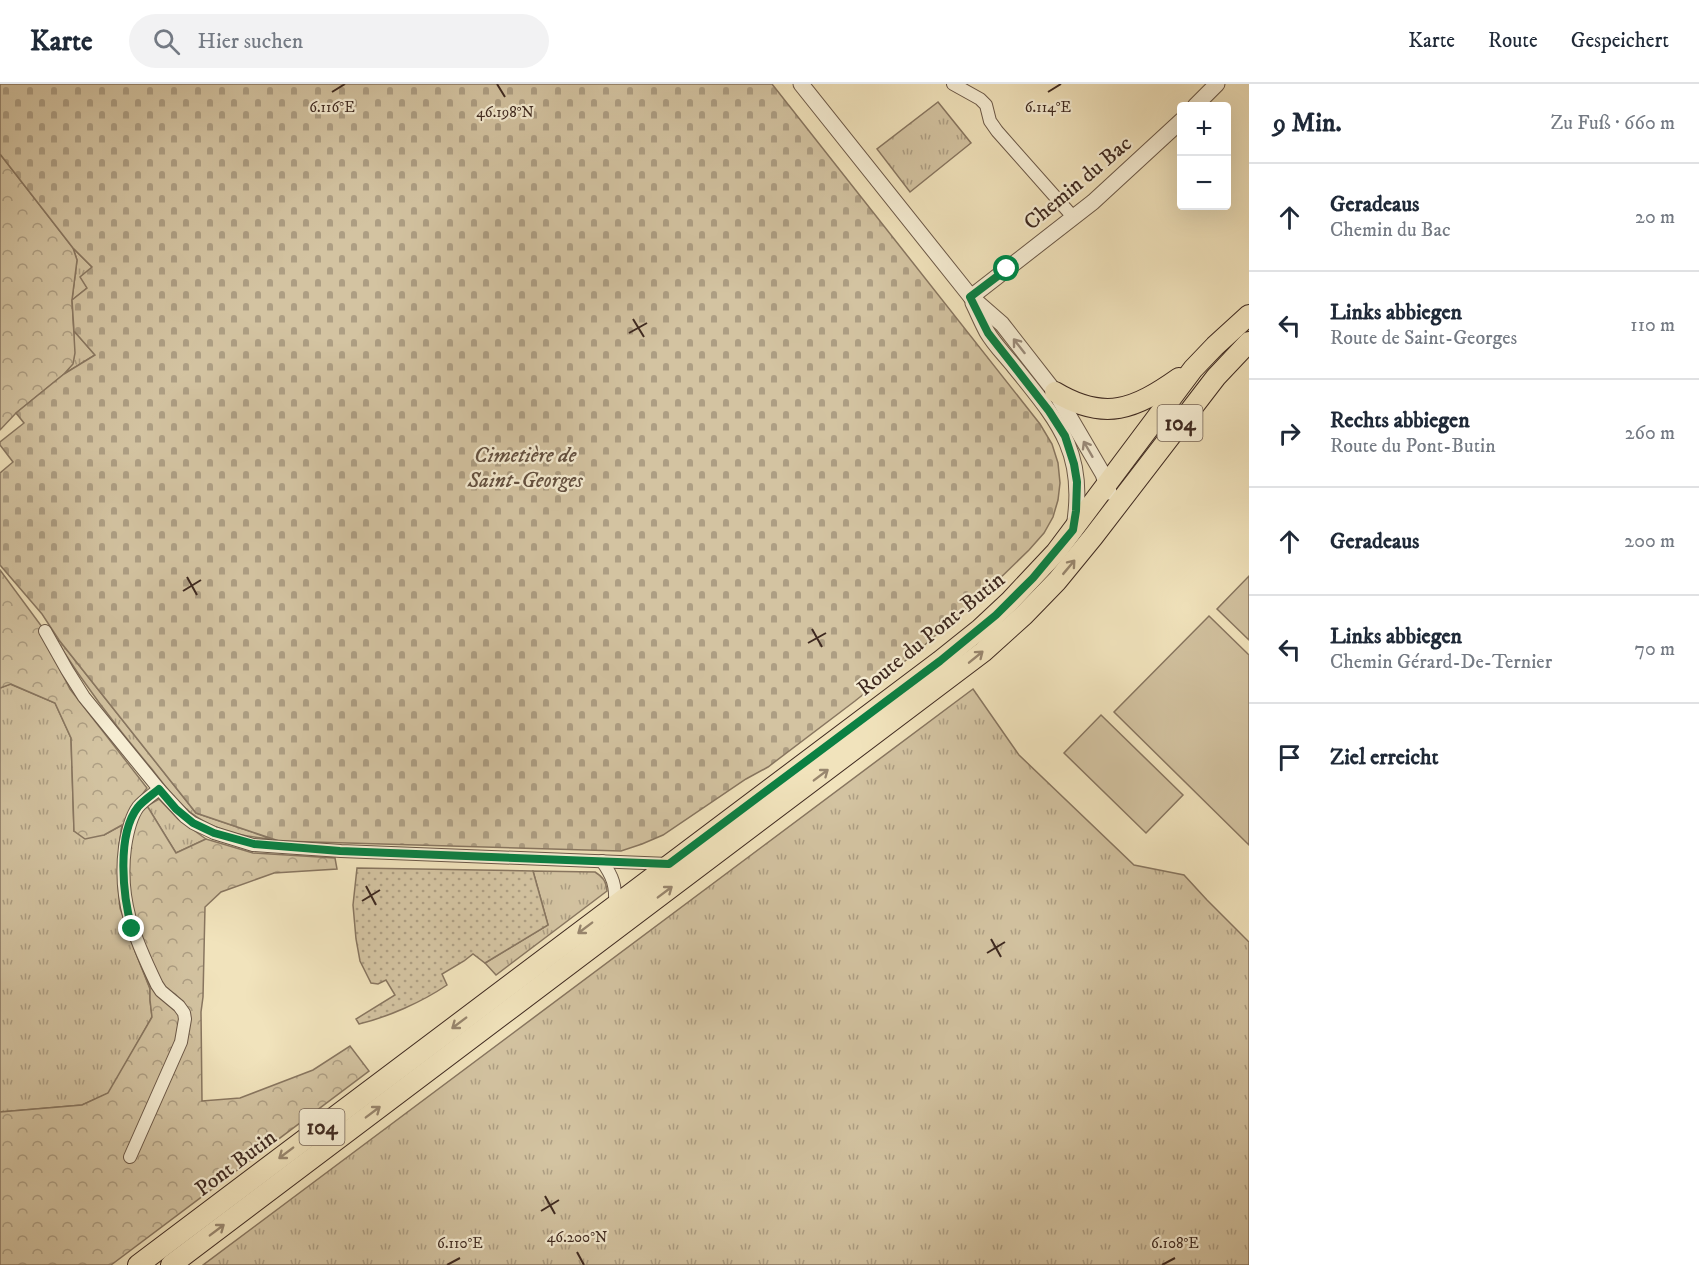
<!DOCTYPE html>
<html lang="de">
<meta charset="utf-8">
<style>
:root{--surface:#fff;--page:#f2f2f3;--text:#1f2937;--muted:#747a83;--line:#e0e1e3}
body{margin:0;font-family:"IM FELL DW Pica",serif;background:var(--page);color:var(--text)}
.controls{position:absolute;right:18px;top:18px;display:grid;overflow:hidden;border-radius:6px;box-shadow:0 6px 24px #0002}
.controls button{width:54px;height:54px;display:grid;place-items:center;padding:0;border:0;border-bottom:2px solid var(--line);background:var(--surface);color:var(--text);font:30px sans-serif}
.stop{position:absolute;width:18px;height:18px;margin:-14px;border:4px solid #0b8043;border-radius:50%;background:#fff}
.stop.end{background:#0b8043;border-color:#fff;box-shadow:0 2px 6px #0008}
.list{margin:0;padding:0;list-style:none}
h2{display:flex;justify-content:space-between;align-items:center;height:78px;margin:0;padding:0 24px;font-size:26px}
h2 small{font-size:20px;font-weight:400;color:var(--muted)}
.list li{display:grid;grid-template-columns:39px 1fr auto;gap:18px;align-items:center;box-sizing:border-box;height:108px;padding:0 24px;border-top:2px solid var(--line)}
.list b{display:block;font-size:22px;white-space:nowrap}
.list p{margin:0;font-size:20px;white-space:nowrap;color:var(--muted)}
.list em{font-size:20px;font-style:normal;color:var(--muted)}
.icon{flex:none;width:33px;height:33px;fill:none;stroke:currentColor;stroke-width:2;stroke-linecap:round;stroke-linejoin:round}
.map{position:relative;flex:none;width:1249px;height:1181px;overflow:hidden}
header{display:flex;align-items:center;gap:36px;box-sizing:border-box;height:84px;padding:0 30px;background:var(--surface);border-bottom:2px solid var(--line)}
header strong{font-size:28px}
nav{display:flex;gap:33px;margin-inline-start:auto;font-size:21px}
.search{width:420px;height:54px;background:var(--page);display:flex;align-items:center;gap:15px;box-sizing:border-box;padding:0 21px;border-radius:33px;color:var(--muted);font-size:22px}
main{display:flex}
aside{flex:1;background:var(--surface)}
.map>svg:first-child{display:block}
.grass{fill:url(#grass-tufts);stroke:#887660;stroke-width:1.5}
.forest{fill:url(#forest-crowns);stroke:#887660;stroke-width:1.5}
.cemetery{fill:url(#cemetery-stones);stroke:#887660;stroke-width:1.5}
.garden{fill:url(#garden-dots);stroke:#887660;stroke-width:1.5}
.pitch{fill:#d3c3a1;stroke:#887660;stroke-width:1.5}
.lines{fill:none;stroke-linecap:round;stroke-linejoin:round}
.minor-casing{stroke:#6b5847;stroke-width:14}
.tertiary-casing{stroke:#6b5847;stroke-width:17}
.primary-casing{stroke:#3e2920;stroke-width:22}
.minor{stroke:#f6edd3;stroke-width:12}
.tertiary{stroke:#f6edd3;stroke-width:15}
.primary{stroke:#f1e3bc;stroke-width:20}
.oneway{stroke:#9a8b7a}
.oneway2{stroke:#98866e}
.route{stroke:#0b8043;stroke-width:8}
.ticks{fill:none;stroke:#3e2920;stroke-width:2}
.labels{text-anchor:middle;stroke-width:4.5;stroke-linejoin:round;paint-order:stroke}
.shield{fill:#f6edd3;stroke:#756456;stroke-width:1.5}
.shield-label{font-size:21px;font-weight:bold;fill:#3e2920}
.street-label{font-size:22px;fill:#3e2920;stroke:#f6edd3}
.park-label{font-size:22px;font-style:italic;fill:#635040;stroke:#f6edd3}
.ticks-label{font-size:15px;text-anchor:middle;fill:#3e2920;stroke:#f6edd3;stroke-width:4.5;stroke-linejoin:round;paint-order:stroke}
</style>
<header>
<strong>Karte</strong>
<div class="search"><svg class="icon" aria-label="search" viewBox="0 0 24 24"><circle cx="10" cy="10" r="6"/><path d="M15 15l6 6"/></svg>Hier suchen</div>
<nav><a>Karte</a><a>Route</a><a>Gespeichert</a></nav>
</header>
<main>
<div class="map">
<svg width="1249" height="1181" viewBox="0 0 1249 1181">
<defs>
<pattern id="grass-tufts" width="24" height="20" patternUnits="userSpaceOnUse" patternTransform="scale(1.5)"><rect width="24" height="20" fill="#d3c3a1"/><path d="M3 7l-1-3M5 7V3M7 7l1-3M15 17l-1-3M17 17v-4M19 17l1-3" fill="none" stroke="#ad9e83"/></pattern>
<pattern id="forest-crowns" width="20" height="18" patternUnits="userSpaceOnUse" patternTransform="scale(1.5)"><rect width="20" height="18" fill="#d3c3a1"/><path d="M2 6a3 3 0 1 1 6 0M12 15a3 3 0 1 1 6 0" fill="none" stroke="#ad9e83"/></pattern>
<pattern id="cemetery-stones" width="16" height="16" patternUnits="userSpaceOnUse" patternTransform="scale(1.5)"><rect width="16" height="16" fill="#d3c3a1"/><path d="M2 7V4a2 2 0 0 1 4 0v3zM10 15v-3a2 2 0 0 1 4 0v3z" fill="#ad9e83"/></pattern>
<pattern id="garden-dots" width="8" height="8" patternUnits="userSpaceOnUse" patternTransform="scale(1.5)"><rect width="8" height="8" fill="#d3c3a1"/><path d="M2 2h.1M6 6h.1" fill="none" stroke="#ad9e83" stroke-width="1.8" stroke-linecap="round"/></pattern>
</defs>
<rect width="100%" height="100%" fill="#f1e3bc"/>
<filter id="stains"><feTurbulence type="fractalNoise" baseFrequency=".00333" numOctaves="4"/><feColorMatrix values="0 0 0 0 .2 0 0 0 0 .09 0 0 0 0 .02 0 0 0 .5 -.17"/></filter>
<radialGradient id="worn" r=".72"><stop offset=".6" stop-color="#630" stop-opacity="0"/><stop offset="1" stop-color="#630" stop-opacity=".3"/></radialGradient>
<g class="grass">
<path d="M938,18L971,59L910,108L877,65Z"/>
<path d="M73,164L92,183L87,204L72,216L77,176Z"/>
<path d="M74,247L95,271L64,290C80,272 72,268 74,247Z"/>
<path d="M59,556L196,729L272,755C244,753 213,746 190,728C175,717 163,699 151,684C117,644 86,603 58,559Z"/>
<path d="M10,600L55,619L71,654L74,747L104,751L122,741L119,763L135,867L150,905V916L152,933L109,1009L82,1021L0,1028V604Z"/>
<path d="M973,605L1019,671L1134,781L1184,791L1207,816L1249,858V1181H203Z"/>
<path d="M159,715L178,735L206,755L176,769L147,722Z"/>
<path d="M533,787L595,788C603,793 606,797 607,807L496,891L485,879L548,841Z"/>
</g>
<g class="forest">
<path d="M0,70L73,164L77,176L72,216L75,269L73,280L64,290L16,329L0,346Z"/>
<path d="M0,486L45,547V556L70,605L147,704L141,712L176,769L206,755L253,769L335,774L337,785L274,789L221,808L205,823L203,913L201,928L202,1017L240,1014L313,986L350,962L369,987L111,1181H0V1028L82,1021L108,1009L152,933L150,916V904L135,867L120,824L118,801L119,763L122,741L104,751L85,755L74,747L71,654L55,619L11,600L0,604Z"/>
</g>
<path class="cemetery" d="M0,0H772L1040,340L1052,360L1058,379L1060,399L1058,416L1053,433L1044,449L1029,466L993,501L920,565L855,617L768,683L746,695L663,751L642,760L621,767L279,757L196,729L59,556L42,530L0,481V389L13,378L0,361V358L24,339L16,329L64,290L95,271L74,247L72,216L87,204L80,193L92,183L73,164L0,70Z"/>
<path class="garden" d="M357,784L533,787L548,841L485,879L473,870L464,877L442,890L447,901C422,918 388,933 359,940L356,935L395,911L386,896L378,900L371,899L360,877L356,855L353,821Z"/>
<g class="pitch">
<path d="M1249,492V556L1217,525Z"/>
<path d="M1209,532L1249,571V761L1114,628Z"/>
<path d="M1101,631L1183,711L1146,749L1064,669Z"/>
</g>
<g class="lines">
<defs>
<g id="minor">
<path d="M953,0L980,15L986,21L990,37L997,47L1074,134"/>
<path d="M45,547L67,586L84,613L159,705L185,733L193,739L214,749L253,761L268,762L341,767L669,780"/>
<path d="M602,777C613,793 616,801 615,821"/>
<path d="M130,1073L181,958L185,935L184,929L179,922L161,907L157,901C134,853 118,817 125,763C127,750 130,734 138,723C144,716 152,711 159,705"/>
</g>
<g id="tertiary">
<path d="M801,0L971,213L1002,240L1055,308L1103,390L1109,408"/>
<path d="M1195,22L1217,0"/>
<path d="M971,213L1093,118L1182,36"/>
<path d="M973,219C978,229 982,239 987,248C994,260 1004,270 1013,281C1057,336 1087,367 1074,443"/>
</g>
<g id="primary">
<path d="M1055,308C1105,338 1135,325 1179,294"/>
<path d="M138,1181L940,577L980,545L1010,517L1056,468L1193,285L1215,262L1249,231"/>
<path d="M171,1181L983,568L1024,531L1057,497L1093,453L1216,293L1249,258"/>
</g>
</defs>
<use href="#minor" class="minor-casing"/>
<use href="#tertiary" class="tertiary-casing"/>
<use href="#primary" class="primary-casing"/>
<use href="#minor" class="minor"/>
<use href="#tertiary" class="tertiary"/>
<use href="#primary" class="primary"/>
</g>
<defs><path id="oneway-shaft" d="M-6 0H5M1.5-3L5.5 0L1.5 3" fill="none" stroke-width="1.6" stroke-linecap="round" stroke-linejoin="round" transform="scale(1.5)"/></defs>
<g class="oneway">
<use href="#oneway-shaft" transform="translate(1019 262) rotate(-128)"/>
<use href="#oneway-shaft" transform="translate(1088 365) rotate(-120)"/>
</g>
<g class="oneway2">
<use href="#oneway-shaft" transform="translate(1069 483) rotate(-50)"/>
<use href="#oneway-shaft" transform="translate(976 573) rotate(-39)"/>
<use href="#oneway-shaft" transform="translate(821 691) rotate(-37)"/>
<use href="#oneway-shaft" transform="translate(665 808) rotate(-37)"/>
<use href="#oneway-shaft" transform="translate(585 844) rotate(143)"/>
<use href="#oneway-shaft" transform="translate(459 939) rotate(143)"/>
<use href="#oneway-shaft" transform="translate(373 1028) rotate(-37)"/>
<use href="#oneway-shaft" transform="translate(286 1069) rotate(143)"/>
<use href="#oneway-shaft" transform="translate(217 1146) rotate(-37)"/>
</g>
<g class="lines">
<path class="route" d="M132,845C123,813 116,751 138,723C144,716 152,711 159,705L176,725L193,739L214,749L254,760L340,767L669,780L940,577L996,531L1033,494L1073,446L1076,427L1077,398L1074,380L1065,352L1049,327L988,249L970,213L1007,185"/>
</g>
<path class="ticks" d="M497,0L505,13M332,8L345,0M1048,8L1061,0M633,235L644,253M629,249L647,239M187,493L197,511M183,507L201,496M812,545L822,563M808,559L826,549M366,802L376,821M362,817L380,806M991,855L1001,873M987,869L1005,858M545,1112L555,1130M541,1127L559,1116M577,1168L584,1181M447,1181L460,1174M1162,1181L1175,1174"/>
<g class="labels">
<g class="shield">
<rect x="1157.5" y="321" width="45" height="36" rx="4.5"/>
<rect x="299.5" y="1025" width="45" height="36" rx="4.5"/>
</g>
<g class="shield-label">
<text x="1180" y="346">104</text>
<text x="322" y="1050">104</text>
</g>
<g class="street-label">
<text transform="translate(1077 98) rotate(-40)" y="8">Chemin du Bac</text>
<text transform="translate(930 549) rotate(-39)" y="8">Route du Pont-Butin</text>
<text transform="translate(235 1078) rotate(-37)" y="8">Pont Butin</text>
</g>
<g class="park-label">
<text x="525" y="378">Cimetière de<tspan x="525" dy="25">Saint-Georges</tspan></text>
</g>
</g>
<g class="ticks-label">
<text x="332" y="28">6.116°E</text>
<text x="1048" y="28">6.114°E</text>
<text x="505" y="33">46.198°N</text>
<text x="577" y="1158">46.200°N</text>
<text x="460" y="1164">6.110°E</text>
<text x="1175" y="1164">6.108°E</text>
</g>
<rect width="100%" height="100%" filter="url(#stains)"/>
<rect width="100%" height="100%" fill="url(#worn)"/>
</svg>
<div class="controls">
<button>+</button>
<button>−</button>
</div>
<div class="stop" style="left:1007px;top:185px"></div>
<div class="stop end" style="left:132px;top:845px"></div>
</div>
<aside>
<h2>9 Min.<small>Zu Fuß · 660 m</small></h2>
<ul class="list">
<li><svg class="icon" aria-label="ahead" viewBox="0 0 24 24"><path d="M12 20V5M6 11l6-6 6 6"/></svg><div><b>Geradeaus</b><p>Chemin du Bac</p></div><em>20 m</em></li>
<li><svg class="icon" aria-label="left" viewBox="0 0 24 24"><path d="M17 20v-9H6M10 6l-5 5 5 5"/></svg><div><b>Links abbiegen</b><p>Route de Saint-Georges</p></div><em>110 m</em></li>
<li><svg class="icon" aria-label="right" viewBox="0 0 24 24"><path d="M7 20v-9h11M14 6l5 5-5 5"/></svg><div><b>Rechts abbiegen</b><p>Route du Pont-Butin</p></div><em>260 m</em></li>
<li><svg class="icon" aria-label="ahead" viewBox="0 0 24 24"><path d="M12 20V5M6 11l6-6 6 6"/></svg><div><b>Geradeaus</b></div><em>200 m</em></li>
<li><svg class="icon" aria-label="left" viewBox="0 0 24 24"><path d="M17 20v-9H6M10 6l-5 5 5 5"/></svg><div><b>Links abbiegen</b><p>Chemin Gérard-De-Ternier</p></div><em>70 m</em></li>
<li><svg class="icon" aria-label="arrive" viewBox="0 0 24 24"><path d="M6 21V4h12l-3 4 3 4H6"/></svg><div><b>Ziel erreicht</b></div></li>
</ul>
</aside>
</main>
